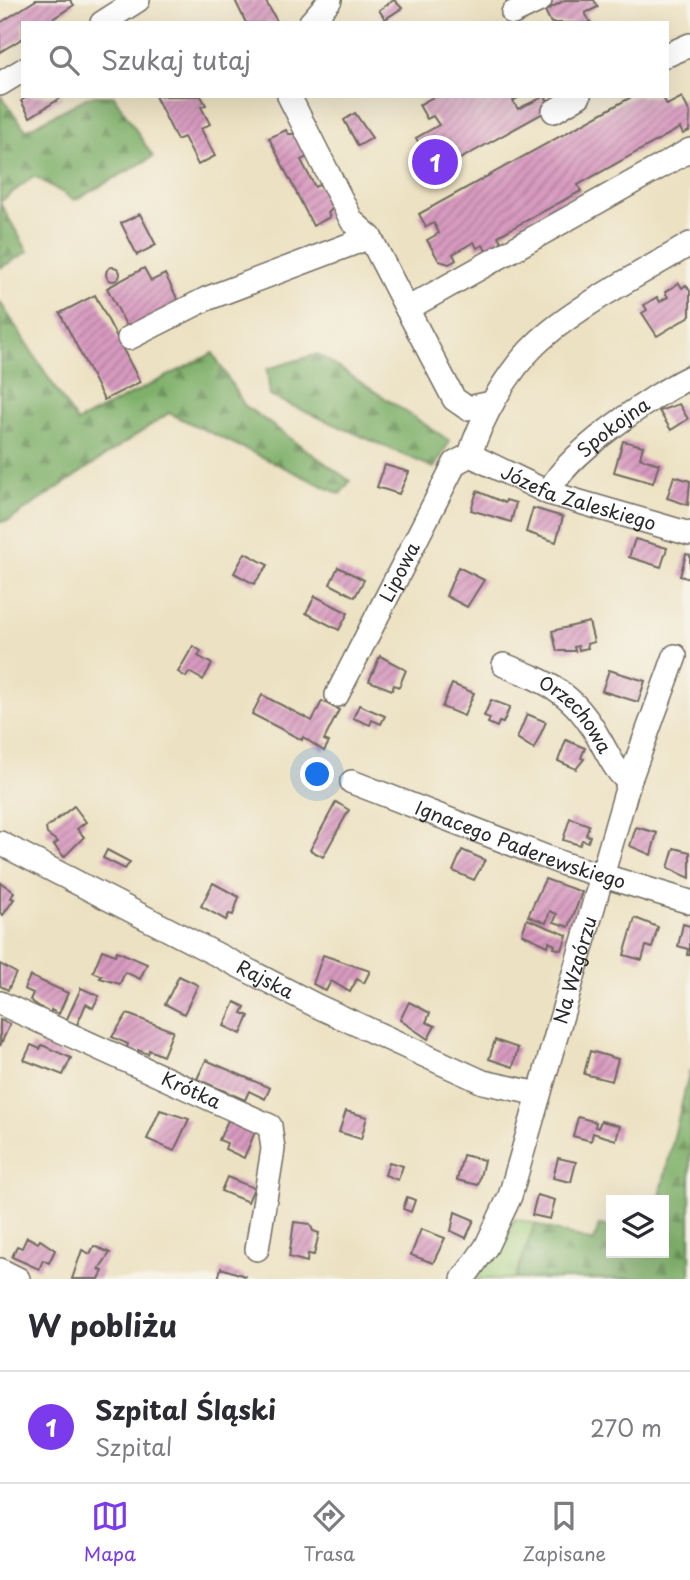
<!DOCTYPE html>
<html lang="pl">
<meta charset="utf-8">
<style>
:root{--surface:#fff;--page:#f7f7f7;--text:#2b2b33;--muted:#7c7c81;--line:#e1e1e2;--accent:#7c3aed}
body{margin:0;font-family:"Playpen Sans",sans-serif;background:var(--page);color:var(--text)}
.controls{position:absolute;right:21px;bottom:21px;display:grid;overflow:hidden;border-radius:0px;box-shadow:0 7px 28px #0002}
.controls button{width:63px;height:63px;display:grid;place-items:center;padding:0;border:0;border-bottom:2px solid var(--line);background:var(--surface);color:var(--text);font:35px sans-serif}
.you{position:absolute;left:318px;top:775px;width:24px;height:24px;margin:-18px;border:5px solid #fff;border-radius:50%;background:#1a73e8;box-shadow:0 0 0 10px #1a73e833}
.badge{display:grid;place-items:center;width:46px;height:46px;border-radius:50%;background:var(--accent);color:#fff;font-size:23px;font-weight:700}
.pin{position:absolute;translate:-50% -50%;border:4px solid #fff;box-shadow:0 2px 7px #0006}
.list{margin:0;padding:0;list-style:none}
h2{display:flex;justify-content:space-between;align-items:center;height:91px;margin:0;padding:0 28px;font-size:30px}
h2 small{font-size:23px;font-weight:400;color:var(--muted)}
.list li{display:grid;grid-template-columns:46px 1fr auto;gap:21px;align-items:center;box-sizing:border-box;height:112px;padding:0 28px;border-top:2px solid var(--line)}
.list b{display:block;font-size:26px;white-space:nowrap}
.list p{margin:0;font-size:23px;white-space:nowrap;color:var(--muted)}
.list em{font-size:23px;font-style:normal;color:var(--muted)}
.icon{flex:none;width:38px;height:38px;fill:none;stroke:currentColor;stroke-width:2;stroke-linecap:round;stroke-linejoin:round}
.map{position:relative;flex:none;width:690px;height:1279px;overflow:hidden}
.search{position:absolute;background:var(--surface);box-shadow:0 7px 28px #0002;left:21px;right:21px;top:21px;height:77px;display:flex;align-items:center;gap:18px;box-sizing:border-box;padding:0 24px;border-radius:0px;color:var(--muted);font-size:26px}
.sheet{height:203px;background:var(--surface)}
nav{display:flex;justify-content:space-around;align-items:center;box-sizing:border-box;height:98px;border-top:2px solid var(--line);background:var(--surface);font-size:19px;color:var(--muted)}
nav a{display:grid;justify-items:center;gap:4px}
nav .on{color:var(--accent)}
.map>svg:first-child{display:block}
.grass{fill:url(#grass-tufts);stroke:#657c52;stroke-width:2}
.forest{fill:url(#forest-firs);stroke:#556e4a;stroke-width:2}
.building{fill:url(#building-hatch)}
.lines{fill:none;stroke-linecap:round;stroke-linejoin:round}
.minor-casing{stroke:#6f6b60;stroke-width:26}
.minor{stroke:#fff;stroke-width:23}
.labels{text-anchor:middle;stroke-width:5;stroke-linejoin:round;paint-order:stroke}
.street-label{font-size:19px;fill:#2b2b2b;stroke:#f7f3e8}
</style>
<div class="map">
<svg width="690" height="1279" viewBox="0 0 690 1279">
<defs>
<pattern id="grass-tufts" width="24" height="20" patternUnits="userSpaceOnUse" patternTransform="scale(1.75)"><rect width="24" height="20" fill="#9fcd7a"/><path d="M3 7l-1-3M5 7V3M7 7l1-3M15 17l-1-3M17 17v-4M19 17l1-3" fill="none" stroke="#89b06a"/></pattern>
<pattern id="forest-firs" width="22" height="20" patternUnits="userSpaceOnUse" patternTransform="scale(1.75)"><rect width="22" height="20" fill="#7fb06a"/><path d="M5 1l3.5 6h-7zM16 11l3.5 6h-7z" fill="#688f57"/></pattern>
<pattern id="building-hatch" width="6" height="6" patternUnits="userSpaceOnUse" patternTransform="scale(1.75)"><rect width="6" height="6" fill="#d89ac0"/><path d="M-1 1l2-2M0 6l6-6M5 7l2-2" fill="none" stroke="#af7e9c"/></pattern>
</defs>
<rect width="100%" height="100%" fill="#f7f3e8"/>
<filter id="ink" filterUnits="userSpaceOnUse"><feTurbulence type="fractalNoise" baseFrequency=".0143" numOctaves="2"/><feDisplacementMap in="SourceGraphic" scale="14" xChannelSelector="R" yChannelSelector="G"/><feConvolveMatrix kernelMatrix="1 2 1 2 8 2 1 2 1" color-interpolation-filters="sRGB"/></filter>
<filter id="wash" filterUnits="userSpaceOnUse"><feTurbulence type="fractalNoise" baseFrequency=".00686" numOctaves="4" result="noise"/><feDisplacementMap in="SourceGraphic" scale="28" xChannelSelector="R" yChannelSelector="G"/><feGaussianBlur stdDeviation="1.57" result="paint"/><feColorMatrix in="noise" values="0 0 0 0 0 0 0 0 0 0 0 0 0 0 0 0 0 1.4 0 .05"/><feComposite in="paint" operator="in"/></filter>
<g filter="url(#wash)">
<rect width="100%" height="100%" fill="#ece1c2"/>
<path class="grass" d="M515,1219L535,1224L515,1279H474L506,1237Z"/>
<g class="forest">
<path d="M0,95L26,130L90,96H114L153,157L75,200L34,176L0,202Z"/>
<path d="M0,203L28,252L0,268V202Z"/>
<path d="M0,302L77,422L213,353L244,405L350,481L340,494L169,413L10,520L0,522Z"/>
<path d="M318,354L450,441L434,468L270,396L267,369Z"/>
<path d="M690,1069V1279H515L535,1224L594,1242L599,1225L611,1227V1253H664V1200H659Z"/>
</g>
<g id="blocks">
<g class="building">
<path d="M36,0H70L74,5L46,23H23V38L0,52V23Z"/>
<path d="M235,0H265L278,23H246Z"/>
<path d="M394,0L402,8L385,19L379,10Z"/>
<path d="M565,0H594L598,7L585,13L591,23H551L545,11Z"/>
<path d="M28,96H64L30,117L21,101Z"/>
<path d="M155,96H201L206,105L201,107L210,124L201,129L215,156L198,165L184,137L177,140Z"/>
<path d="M435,96H521L513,101L518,109L545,96L552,108L435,173L416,138L439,125L433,116L427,119L419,105Z"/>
<path d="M633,96H662L667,105L682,97L690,113L689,131L683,134L680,128L578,185L581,191L498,236L511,259L495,268L483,245L477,248L474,242L453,254L456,260L449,264L439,261L427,240L439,233L434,223L426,227L419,214Z"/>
<path d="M355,113L372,138L358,146L344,120Z"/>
<path d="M286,130L288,134H298L309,156L301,160L315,187L323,183L335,206L328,213L330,217L313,226L269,138Z"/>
<path d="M140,214L156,245L137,255L121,223Z"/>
<circle cx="113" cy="274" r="7"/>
<path d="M144,268L151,281L165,274L180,304L129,331L107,288Z"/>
<path d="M679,283L682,288L686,285L690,291V316L657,336L642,313L647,310L644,305L657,297L660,302L664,299L668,297L665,292Z"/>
<path d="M95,295L140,382L104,400L60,313Z"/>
<path d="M679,404L688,419L671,430L659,411Z"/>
<path d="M623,441L643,446L640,458L659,464L653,483L614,472Z"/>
<path d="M385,465L409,472L399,494L377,487Z"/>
<path d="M674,476L690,481L688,505L667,498Z"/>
<path d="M477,491L505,503L506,500L516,503L511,522L471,510Z"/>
<path d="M533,508L563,517L556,542L526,532Z"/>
<path d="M635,539L667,548L661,567L629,557Z"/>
<path d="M245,553L268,565L254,584L234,573Z"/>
<path d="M686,554L690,555V579L680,576Z"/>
<path d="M338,567L364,580L355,597L330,584Z"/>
<path d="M458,567L484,580L467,607L446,596Z"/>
<path d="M315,596L348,613L339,630L306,613Z"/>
<path d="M589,622L594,642L587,644L588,648L579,650L578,646L574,647L575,651H557L552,631Z"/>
<path d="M193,646L201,651L198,656L212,664L203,680L189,672L186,677L178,672Z"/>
<path d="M380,656L406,670L399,687L394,685L392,690L369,681Z"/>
<path d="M609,670L645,681L638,702L602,691Z"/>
<path d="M452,684L474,693L464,716L442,707Z"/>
<path d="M262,695L312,721L322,701L339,710L324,740L329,742L324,751L303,737L302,740L252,714Z"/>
<path d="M491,700L510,707L503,723L499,722L497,727L488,723L490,718L484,716Z"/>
<path d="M359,705L385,716L381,724L372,720L370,725L353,718Z"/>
<path d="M527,714L546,722L534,749L517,738Z"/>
<path d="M566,740L585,748L581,758L584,759L576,769L558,761Z"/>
<path d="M336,802L349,810L323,857L310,850Z"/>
<path d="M74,806L86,822L77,829L84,837L64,857L54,845L58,842L47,834L46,828Z"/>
<path d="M570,818L589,825L586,835L590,836L588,842L582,840L580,845L563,840Z"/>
<path d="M636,827L657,833L651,855L630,846Z"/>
<path d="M674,848L690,852V878L668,868Z"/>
<path d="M107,850L130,862L125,869L103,858Z"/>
<path d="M462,850L485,860L474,880L453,871Z"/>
<path d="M545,879L582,892L569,927L554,922L557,914L550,911L546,923L528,916Z"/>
<path d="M0,882L14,892L11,898L14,899L3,915L0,913Z"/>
<path d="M213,883L239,897L233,915L229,914L226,920L201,906Z"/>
<path d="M635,918L658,927L652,948L646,946L642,960L624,955Z"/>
<path d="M527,919L567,935L562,950L554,948L555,945L549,942L548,946L522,934Z"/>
<path d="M683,924L690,926V955H687L688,949L678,946Z"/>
<path d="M102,950L115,955L117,951L147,964L140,979L125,972L120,984L100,978L102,976L93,972Z"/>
<path d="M323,955L370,971L364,983L357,979L350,992L331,981L326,991L313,984Z"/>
<path d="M0,964L16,973L8,990L0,986Z"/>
<path d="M30,976L68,993L59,1014L51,1010L50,1014L30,1000L33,993L24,989Z"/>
<path d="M179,976L198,985L184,1014L165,1004Z"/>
<path d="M81,988L99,996L93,1008L86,1004L77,1025L66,1021Z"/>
<path d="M235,1002L245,1007L242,1013L249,1016L241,1034L224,1026Z"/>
<path d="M409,1002L430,1013L426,1022L435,1026L428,1039L400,1020Z"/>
<path d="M127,1014L173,1031L163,1056L149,1050L148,1054L138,1050L137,1053L127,1048L128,1044L112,1037Z"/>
<path d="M0,1020L10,1024L0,1046Z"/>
<path d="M495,1040L518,1048L513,1067L489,1059Z"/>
<path d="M31,1045L40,1049L42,1045L71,1058L63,1075L24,1060Z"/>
<path d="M590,1051L618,1059L612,1081L584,1074Z"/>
<path d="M206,1060L270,1088L265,1099L249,1091L245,1100L197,1079Z"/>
<path d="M160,1110L189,1119L174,1151L147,1139Z"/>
<path d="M346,1111L367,1117L361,1139L339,1132Z"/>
<path d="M578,1117L596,1122L595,1127L598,1128L601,1121L620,1126L616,1140L593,1133L591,1141L573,1136Z"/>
<path d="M228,1120L255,1132L244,1158L225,1149L227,1143L219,1140Z"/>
<path d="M463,1155L484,1160L478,1185L457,1180Z"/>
<path d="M558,1158L576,1162L571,1182L553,1178Z"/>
<path d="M389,1162L403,1166L398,1180L385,1175Z"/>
<path d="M227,1177L254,1188L248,1202L221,1191Z"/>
<path d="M537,1195L555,1200L550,1219L532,1215Z"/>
<path d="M407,1197L415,1200L411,1212L403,1209Z"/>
<path d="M455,1212L474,1220L466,1238L451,1231Z"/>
<path d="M294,1222L310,1224L313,1231L319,1233L314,1255L308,1254L307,1262L289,1257Z"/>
<path d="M421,1229L445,1238L433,1263L411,1255Z"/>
<path d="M27,1237L38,1243L40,1240L55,1250L49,1263L43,1260L39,1269L12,1257L17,1246L22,1248Z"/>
<path d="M94,1246L110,1253L99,1269L103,1271L99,1279H72L82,1250L90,1254Z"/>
<path d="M221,1268L245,1276L244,1279H218Z"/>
</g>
</g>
</g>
<g filter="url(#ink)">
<use href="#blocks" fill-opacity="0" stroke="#6f6b60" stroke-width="2"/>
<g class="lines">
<defs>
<g id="minor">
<path d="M513,13L540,0"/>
<path d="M102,23L138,0"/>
<path d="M310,23L330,0"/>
<path d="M667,55L690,45"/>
<path d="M0,84L23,70"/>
<path d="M289,96L352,221L370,237L407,309"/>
<path d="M554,111L579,96"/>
<path d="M129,338L206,299L370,237"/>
<path d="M492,403L467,408L454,399L407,309L690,150"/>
<path d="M470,455C481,418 507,372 536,344C573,308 644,272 690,244"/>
<path id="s1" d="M470,455L549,493L690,534"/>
<path id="s2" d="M549,493C561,457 655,394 690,377"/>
<path id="s3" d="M504,665C549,683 574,693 598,737C608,753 614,770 629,782"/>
<path id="s4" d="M337,695L455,463L470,455"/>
<path id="s5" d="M352,782L564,864L690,902"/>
<path id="s6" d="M0,843L317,1006L483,1082L539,1094"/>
<path id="s7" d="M0,1003L270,1126L273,1149L257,1249"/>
<path d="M0,1270L18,1279"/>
<path id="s8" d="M463,1279L486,1247L510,1196L629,782L675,656"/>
</g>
</defs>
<use href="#minor" class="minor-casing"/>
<use href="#minor" class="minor"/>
</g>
</g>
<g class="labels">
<g class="street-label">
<text dy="7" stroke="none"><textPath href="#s2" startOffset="93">Spokojna</textPath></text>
<text dy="7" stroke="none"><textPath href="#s1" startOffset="117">Józefa Zaleskiego</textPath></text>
<text dy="7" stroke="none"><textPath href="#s4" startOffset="138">Lipowa</textPath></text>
<text dy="7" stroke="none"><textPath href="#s3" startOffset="89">Orzechowa</textPath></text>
<text dy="7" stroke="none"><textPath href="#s5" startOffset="180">Ignacego Paderewskiego</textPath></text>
<text dy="7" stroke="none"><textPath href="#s8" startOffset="331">Na Wzgórzu</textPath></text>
<text dy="7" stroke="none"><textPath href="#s6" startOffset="298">Rajska</textPath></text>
<text dy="7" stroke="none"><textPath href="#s7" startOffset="210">Krótka</textPath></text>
</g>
</g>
</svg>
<div class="controls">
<button><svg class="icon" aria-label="layers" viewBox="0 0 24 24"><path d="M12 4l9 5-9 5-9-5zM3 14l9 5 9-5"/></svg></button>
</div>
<div class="you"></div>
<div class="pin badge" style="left:435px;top:162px">1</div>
<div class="search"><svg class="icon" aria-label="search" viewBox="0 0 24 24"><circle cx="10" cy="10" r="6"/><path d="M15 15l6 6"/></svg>Szukaj tutaj</div>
</div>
<section class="sheet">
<h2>W pobliżu<small></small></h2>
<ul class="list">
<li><span class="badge">1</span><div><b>Szpital Śląski</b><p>Szpital</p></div><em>270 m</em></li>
</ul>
</section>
<nav>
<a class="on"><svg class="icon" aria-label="map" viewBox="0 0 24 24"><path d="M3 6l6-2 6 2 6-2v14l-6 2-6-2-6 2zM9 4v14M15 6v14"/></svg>Mapa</a>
<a><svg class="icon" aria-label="directions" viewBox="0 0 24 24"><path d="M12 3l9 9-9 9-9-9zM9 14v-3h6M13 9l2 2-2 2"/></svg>Trasa</a>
<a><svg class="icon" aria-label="saved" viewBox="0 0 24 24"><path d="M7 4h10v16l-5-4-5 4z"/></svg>Zapisane</a>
</nav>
